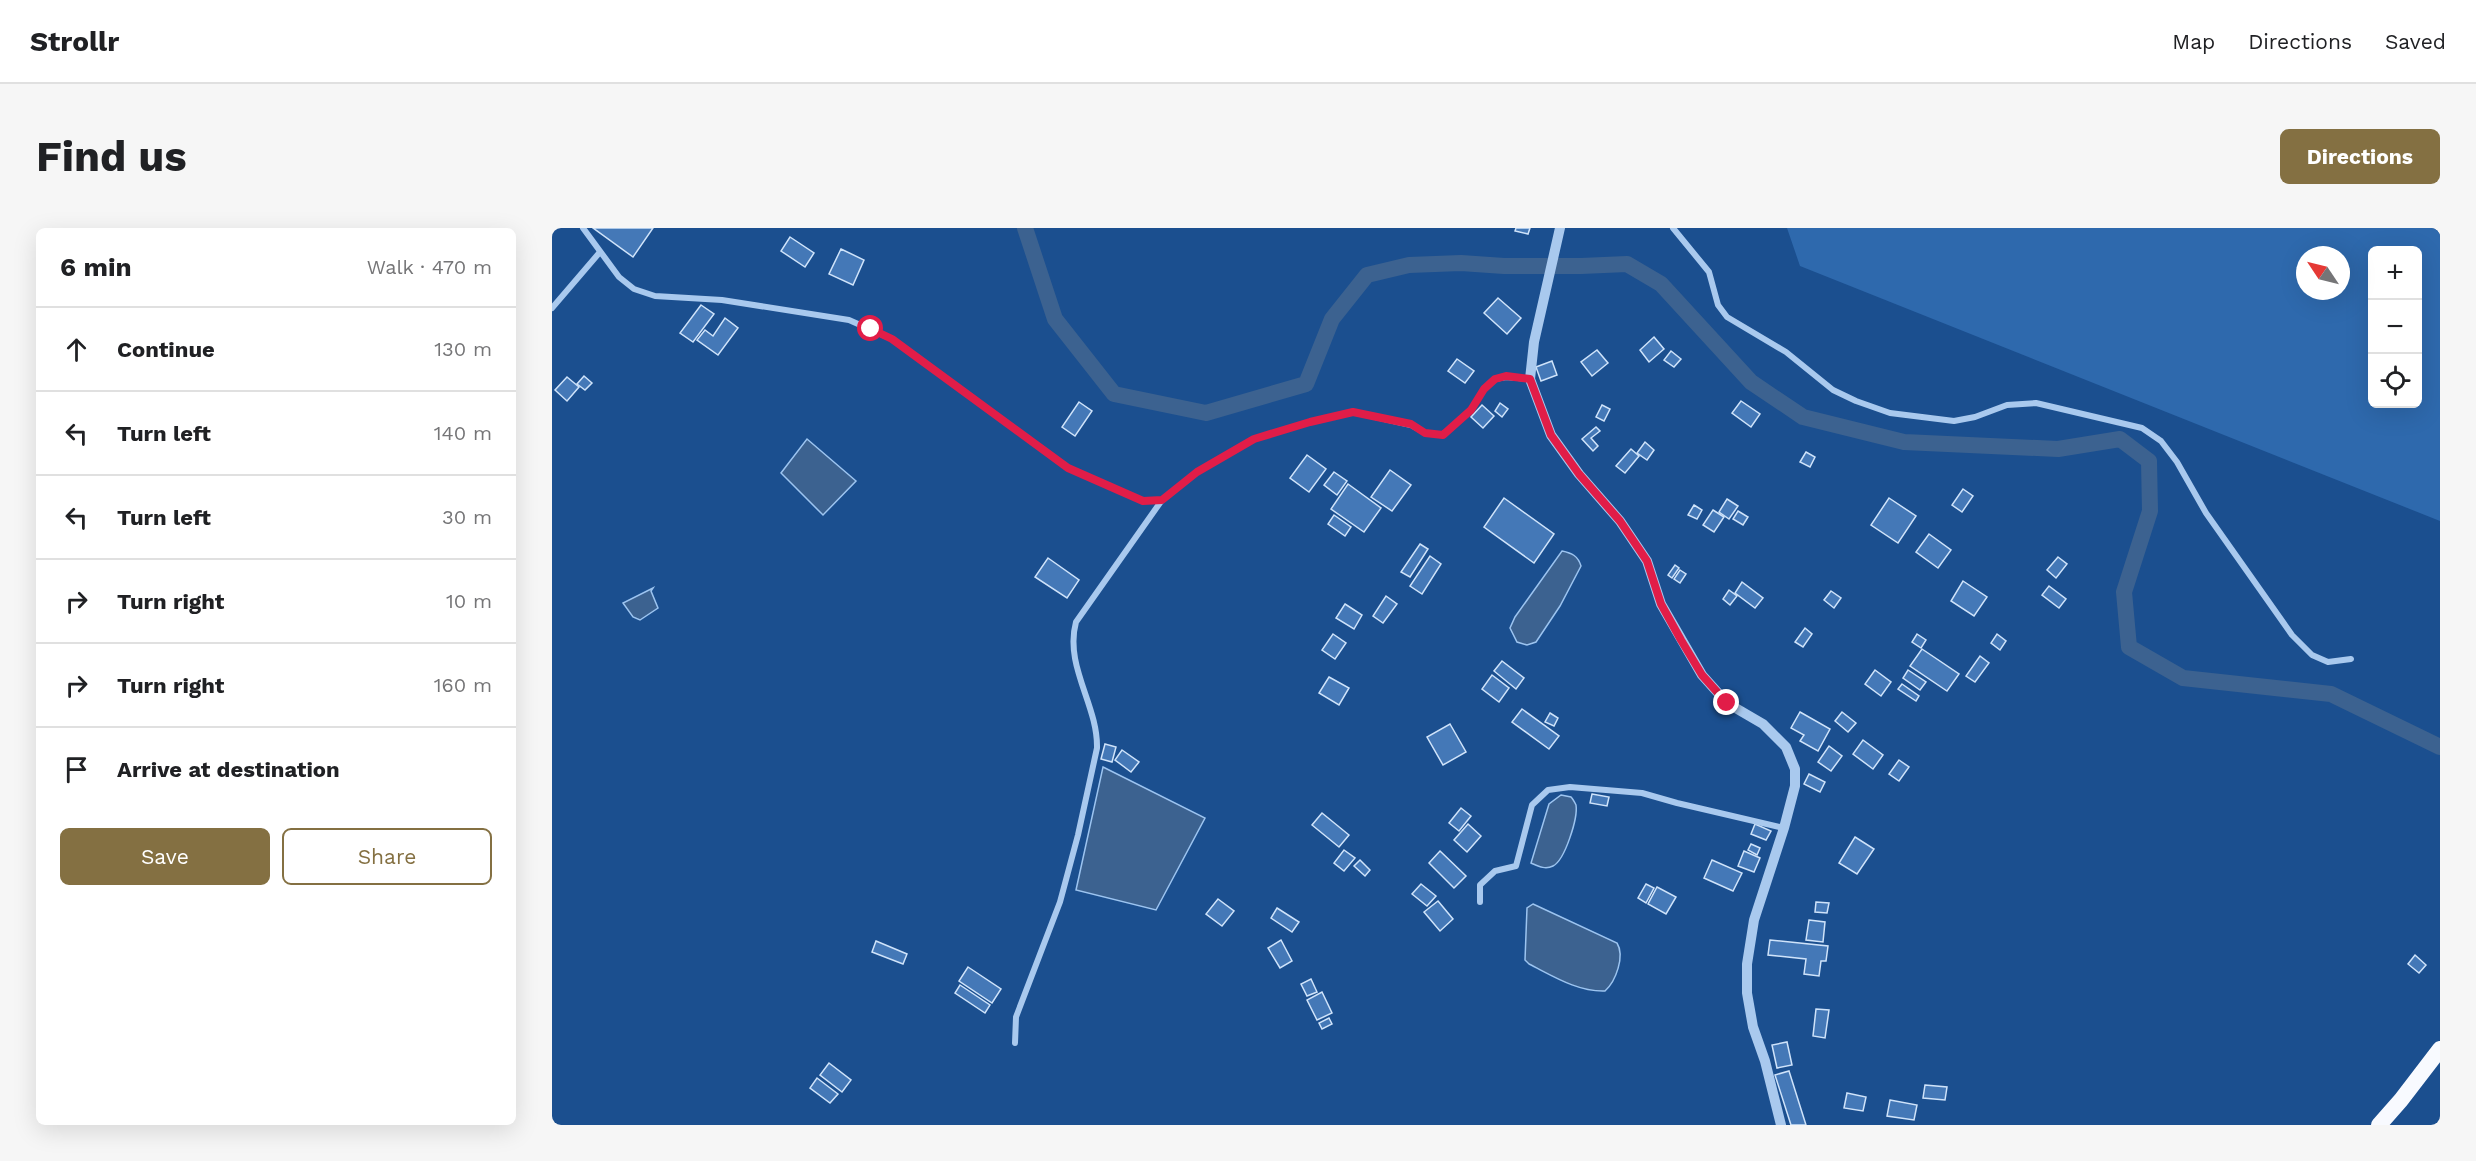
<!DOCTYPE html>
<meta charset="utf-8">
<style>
:root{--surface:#fff;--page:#f6f6f6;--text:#202124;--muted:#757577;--line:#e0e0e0;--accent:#847042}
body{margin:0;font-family:"Work Sans",sans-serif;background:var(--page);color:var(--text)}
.controls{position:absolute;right:18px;top:18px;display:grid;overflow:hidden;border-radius:9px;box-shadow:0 6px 24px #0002}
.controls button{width:54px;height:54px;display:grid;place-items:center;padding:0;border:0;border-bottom:2px solid var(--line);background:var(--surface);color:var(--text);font:30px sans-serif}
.compass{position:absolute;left:1744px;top:18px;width:54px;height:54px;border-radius:50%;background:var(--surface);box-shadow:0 6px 24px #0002;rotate:305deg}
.stop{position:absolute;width:18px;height:18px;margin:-14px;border:4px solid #e11d48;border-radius:50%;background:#fff}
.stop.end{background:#e11d48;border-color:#fff;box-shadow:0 2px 6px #0008}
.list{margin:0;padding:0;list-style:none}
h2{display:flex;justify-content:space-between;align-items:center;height:78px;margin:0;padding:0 24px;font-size:26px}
h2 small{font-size:20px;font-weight:400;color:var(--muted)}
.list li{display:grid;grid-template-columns:39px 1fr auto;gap:18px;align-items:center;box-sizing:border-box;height:84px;padding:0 24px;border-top:2px solid var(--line)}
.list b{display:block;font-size:22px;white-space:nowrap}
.list em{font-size:20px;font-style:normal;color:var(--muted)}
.actions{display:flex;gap:12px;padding:18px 24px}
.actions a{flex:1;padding:14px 0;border:2px solid var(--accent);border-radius:9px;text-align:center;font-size:21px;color:var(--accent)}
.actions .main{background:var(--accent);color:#fff}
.icon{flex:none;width:33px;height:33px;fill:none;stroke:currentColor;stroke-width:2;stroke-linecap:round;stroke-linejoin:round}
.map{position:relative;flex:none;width:1888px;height:897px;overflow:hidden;border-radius:9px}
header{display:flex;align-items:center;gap:36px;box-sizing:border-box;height:84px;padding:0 30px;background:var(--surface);border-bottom:2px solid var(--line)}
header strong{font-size:28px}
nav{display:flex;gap:33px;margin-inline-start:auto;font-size:21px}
.intro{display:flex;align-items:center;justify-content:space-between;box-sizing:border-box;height:144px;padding:0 36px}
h1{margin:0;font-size:42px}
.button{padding:15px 27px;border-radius:9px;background:var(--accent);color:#fff;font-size:21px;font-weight:700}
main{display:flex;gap:36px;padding:0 36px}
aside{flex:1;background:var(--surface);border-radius:9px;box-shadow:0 6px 24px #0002}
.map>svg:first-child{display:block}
.green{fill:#2e69ad;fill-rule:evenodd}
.water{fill:#3c6290;stroke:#9cc4f0;stroke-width:1.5}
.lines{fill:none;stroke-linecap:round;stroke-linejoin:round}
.canal{stroke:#3c6290;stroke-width:16}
.building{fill:#4478b7;stroke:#cfe3fa;stroke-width:1.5}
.minor{stroke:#a9c9ee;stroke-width:6}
.tertiary{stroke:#a9c9ee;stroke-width:10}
.trunk{stroke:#f8faff;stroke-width:16}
.route{stroke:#e11d48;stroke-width:8}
</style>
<header>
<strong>Strollr</strong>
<nav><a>Map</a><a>Directions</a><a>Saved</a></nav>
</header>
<div class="intro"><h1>Find us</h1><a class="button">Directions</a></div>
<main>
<aside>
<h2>6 min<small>Walk · 470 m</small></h2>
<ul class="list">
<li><svg class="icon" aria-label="ahead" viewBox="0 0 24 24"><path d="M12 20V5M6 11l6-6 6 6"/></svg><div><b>Continue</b></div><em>130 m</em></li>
<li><svg class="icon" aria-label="left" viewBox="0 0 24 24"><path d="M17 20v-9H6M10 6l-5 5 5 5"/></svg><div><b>Turn left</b></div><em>140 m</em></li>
<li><svg class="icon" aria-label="left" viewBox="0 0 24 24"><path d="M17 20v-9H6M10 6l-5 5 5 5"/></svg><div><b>Turn left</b></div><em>30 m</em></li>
<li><svg class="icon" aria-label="right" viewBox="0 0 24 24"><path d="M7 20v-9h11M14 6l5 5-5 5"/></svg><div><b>Turn right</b></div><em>10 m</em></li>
<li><svg class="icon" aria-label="right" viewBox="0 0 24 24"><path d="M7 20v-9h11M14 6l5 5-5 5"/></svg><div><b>Turn right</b></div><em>160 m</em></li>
<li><svg class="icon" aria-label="arrive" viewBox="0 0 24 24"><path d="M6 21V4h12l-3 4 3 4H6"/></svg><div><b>Arrive at destination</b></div></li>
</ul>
<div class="actions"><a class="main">Save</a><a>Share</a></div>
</aside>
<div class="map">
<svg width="1888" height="897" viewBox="0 0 1888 897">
<rect width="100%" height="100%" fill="#1b4f8f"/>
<path class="green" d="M1235,0H1888V293L1248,38ZM1820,22H1866V176H1820ZM1753,27H1789V63H1753Z"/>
<g class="water">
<path d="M255,211L304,253L271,287L229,245Z"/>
<path d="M1010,323C1020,325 1026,328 1029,338L1008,378L984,414L975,417L965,414L958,400L963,389Z"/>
<path d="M101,360L99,363L106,380L88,392L81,389L71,375Z"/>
<path d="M551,539L653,590L604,682L524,662Z"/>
<path d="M1009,567L1019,569C1020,570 1023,575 1024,577C1026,590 1013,632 1001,638C993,642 986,638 979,635L997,576Z"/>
<path d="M981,676L1065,715C1073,728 1064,753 1053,763C1026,764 1001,748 977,736L973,732L975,680Z"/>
</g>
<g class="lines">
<path class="canal" d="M473,0L503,91L562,166L654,185L754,156L780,91L815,47L857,37L909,35L952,38H1029L1075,36L1109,56L1199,154L1251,189L1352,214L1506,221L1568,211L1597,233L1598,283L1572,364L1577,419L1631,450L1779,466L1888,519"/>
</g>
<g class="building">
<path d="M41,0H101L81,29Z"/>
<path d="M964,0H978L976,6L963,3Z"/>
<path d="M238,9L262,25L253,39L229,23Z"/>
<path d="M289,21L312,32L301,57L277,46Z"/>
<path d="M946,70L969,90L955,106L932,85Z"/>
<path d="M149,77L162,86L141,114L128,105Z"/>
<path d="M173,90L186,100L166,127L145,112L153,102L161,108Z"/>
<path d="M1102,109L1112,121L1097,134L1088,122Z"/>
<path d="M1045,122L1056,135L1040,148L1029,134Z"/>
<path d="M1119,123L1129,131L1122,139L1112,132Z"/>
<path d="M905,131L922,143L913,155L896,143Z"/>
<path d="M1000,133L1005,147L989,153L984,139Z"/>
<path d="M32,148L40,155L33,162L25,156Z"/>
<path d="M15,149L27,159L15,173L3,162Z"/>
<path d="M1189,173L1208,186L1199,199L1180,185Z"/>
<path d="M527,174L540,183L523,208L510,199Z"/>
<path d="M948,175L956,181L950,189L943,183Z"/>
<path d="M930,177L942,188L931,200L919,189Z"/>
<path d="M1050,177L1058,181L1052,193L1044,189Z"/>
<path d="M1044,199L1048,203L1039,210L1046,218L1041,223L1030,211Z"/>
<path d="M1093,214L1102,222L1095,232L1085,225Z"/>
<path d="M1079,221L1087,228L1073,245L1064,238Z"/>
<path d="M1254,224L1263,229L1258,239L1248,234Z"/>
<path d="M755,227L774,241L757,264L738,250Z"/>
<path d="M838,242L859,257L840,283L819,269Z"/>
<path d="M782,244L795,253L785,267L772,257Z"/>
<path d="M796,256L829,280L812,304L779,281Z"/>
<path d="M1411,261L1421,268L1410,284L1400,277Z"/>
<path d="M952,270L1002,306L982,335L932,299Z"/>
<path d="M1337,270L1364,288L1346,315L1319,297Z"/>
<path d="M1175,271L1186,278L1177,291L1167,284Z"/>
<path d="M1142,277L1150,282L1145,291L1136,287Z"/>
<path d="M1161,282L1172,289L1162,304L1151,297Z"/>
<path d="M1186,283L1196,289L1191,297L1181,291Z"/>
<path d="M782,287L799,299L793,308L776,296Z"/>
<path d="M1377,306L1399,322L1386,340L1364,324Z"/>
<path d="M868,316L876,321L858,349L849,344Z"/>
<path d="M878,328L889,336L870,366L858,358Z"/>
<path d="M1506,329L1515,336L1504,350L1495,342Z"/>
<path d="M496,330L527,352L515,370L483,349Z"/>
<path d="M1123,337L1127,340L1120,350L1116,347Z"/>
<path d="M1128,342L1134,346L1128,355L1122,351Z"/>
<path d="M1411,353L1435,369L1422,388L1399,373Z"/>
<path d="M1190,354L1211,370L1203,380L1183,365Z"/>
<path d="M1497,358L1514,371L1507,380L1490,367Z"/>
<path d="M1177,362L1185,368L1178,377L1171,371Z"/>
<path d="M1279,363L1289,370L1282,380L1272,372Z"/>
<path d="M834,368L845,376L831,395L821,388Z"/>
<path d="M793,376L810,387L802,401L784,390Z"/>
<path d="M1253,400L1260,406L1251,419L1243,414Z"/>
<path d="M781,406L794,415L783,431L770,422Z"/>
<path d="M1365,406L1374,412L1369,420L1360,414Z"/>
<path d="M1445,406L1454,413L1448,422L1439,415Z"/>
<path d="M1370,421L1407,446L1395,463L1358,438Z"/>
<path d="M1428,428L1437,435L1423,454L1414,448Z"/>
<path d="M950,433L972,450L964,461L942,443Z"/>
<path d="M1323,442L1339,454L1329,468L1313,456Z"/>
<path d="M1356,442L1374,454L1368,462L1351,450Z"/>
<path d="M940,447L957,460L947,474L930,461Z"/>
<path d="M777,449L797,460L787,477L767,465Z"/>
<path d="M1350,456L1367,468L1364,473L1346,461Z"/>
<path d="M970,481L1007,508L997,521L960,494Z"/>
<path d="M1248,484L1278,501L1266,523L1248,513L1252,507L1239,500Z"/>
<path d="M1290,484L1304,495L1296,504L1283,493Z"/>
<path d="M998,485L1006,490L1002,498L993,494Z"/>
<path d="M898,496L914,524L891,537L875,509Z"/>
<path d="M1311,512L1331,527L1321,541L1301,526Z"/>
<path d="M553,516L564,519L560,534L549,531Z"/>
<path d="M1277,518L1290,528L1279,543L1266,534Z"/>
<path d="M570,522L587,534L579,544L563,532Z"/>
<path d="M1347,532L1357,539L1347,553L1337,546Z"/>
<path d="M1257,546L1273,554L1268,564L1252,556Z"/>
<path d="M1040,566L1057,569L1055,578L1038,575Z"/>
<path d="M909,580L919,588L907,603L897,595Z"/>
<path d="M770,585L797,607L787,619L760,597Z"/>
<path d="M916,596L929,608L915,624L902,612Z"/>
<path d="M1203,596L1219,603L1214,612L1199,606Z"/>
<path d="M1303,609L1322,621L1305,646L1287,635Z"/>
<path d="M1199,616L1208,620L1205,627L1196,622Z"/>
<path d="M792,622L803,630L792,643L782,635Z"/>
<path d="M888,623L914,648L902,660L877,635Z"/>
<path d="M1192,623L1208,630L1202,644L1186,638Z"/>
<path d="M808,632L818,642L813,648L802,638Z"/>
<path d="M1160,632L1190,645L1181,663L1152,650Z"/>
<path d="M869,656L884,668L875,678L860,666Z"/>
<path d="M1094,656L1102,660L1094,675L1086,670Z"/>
<path d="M1105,659L1124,669L1114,686L1096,676Z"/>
<path d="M666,671L682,683L670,698L654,686Z"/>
<path d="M886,673L901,691L888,703L872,684Z"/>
<path d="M1264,674L1277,675L1275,685L1263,684Z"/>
<path d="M725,680L747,694L740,704L719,690Z"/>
<path d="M1257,692L1273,694L1271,714L1254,712Z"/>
<path d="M729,712L740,733L728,740L716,720Z"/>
<path d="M1218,712L1276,718L1274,733H1269L1267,748L1252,746L1254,731L1216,727Z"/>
<path d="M324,713L355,726L351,736L320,724Z"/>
<path d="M1863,727L1874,737L1867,745L1856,736Z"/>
<path d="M416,739L449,761L440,775L407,753Z"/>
<path d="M759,751L765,764L755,768L749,756Z"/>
<path d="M408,757L438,777L433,785L403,765Z"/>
<path d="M770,764L780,785L765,792L755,772Z"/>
<path d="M1264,781L1277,782L1273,810L1261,808Z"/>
<path d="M777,790L780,796L770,801L767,795Z"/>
<path d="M1235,814L1240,837L1225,840L1220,817Z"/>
<path d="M277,835L299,852L290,864L268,847Z"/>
<path d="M1237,843L1254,897H1239L1223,847Z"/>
<path d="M265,850L286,866L278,875L258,860Z"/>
<path d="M1373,857L1395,859L1393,872L1371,870Z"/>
<path d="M1295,865L1314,869L1311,883L1292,880Z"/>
<path d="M1338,872L1365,877L1362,892L1335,888Z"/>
</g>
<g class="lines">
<g class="minor">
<path d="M31,0L67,49L82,61L103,68L170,72L297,92L340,111L516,240L591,273L610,272L645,244L702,211L758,194L801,184L859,197L873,205L891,207L919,182L932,161L943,151L954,149L978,151"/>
<path d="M1121,0L1157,44L1166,77L1175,89L1234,124L1281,162L1304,173L1338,185L1402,193L1423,189L1455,177L1484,175L1590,200L1609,213L1625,234L1654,285L1740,407L1760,427L1776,434L1799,431"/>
<path d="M0,80L48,24"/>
<path d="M928,674V657L943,643L964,638L980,577L996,562L1018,559L1090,565L1125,575L1232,600"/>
<path d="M463,815L464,789L508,674L526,607L545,520C546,477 512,438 524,394L610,272"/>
</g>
<path class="tertiary" d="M1008,0L982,114L978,151L999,207L1027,246L1068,293L1095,333L1109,376L1150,447L1175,475L1211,496L1234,519L1243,541V558L1232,600L1202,692L1195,736V765L1201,799L1213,833L1229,897"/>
<path class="trunk" d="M1827,897L1849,872L1888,821"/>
</g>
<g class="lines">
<path class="route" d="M319,101L340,111L516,240L591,273L610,272L645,244L702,211L758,194L801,184L859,196L873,205L891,207L919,182L932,161L943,151L954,148L978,151L999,207L1027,246L1068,293L1095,333L1109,376L1129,412L1150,447L1175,475"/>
</g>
</svg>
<div class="controls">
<button>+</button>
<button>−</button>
<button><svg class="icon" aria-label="locate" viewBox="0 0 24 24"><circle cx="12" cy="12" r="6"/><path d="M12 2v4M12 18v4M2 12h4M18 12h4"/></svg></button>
</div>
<svg class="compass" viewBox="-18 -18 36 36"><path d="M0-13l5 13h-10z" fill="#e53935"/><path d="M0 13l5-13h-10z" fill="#757577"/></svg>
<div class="stop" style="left:319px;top:101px"></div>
<div class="stop end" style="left:1175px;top:475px"></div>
</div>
</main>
